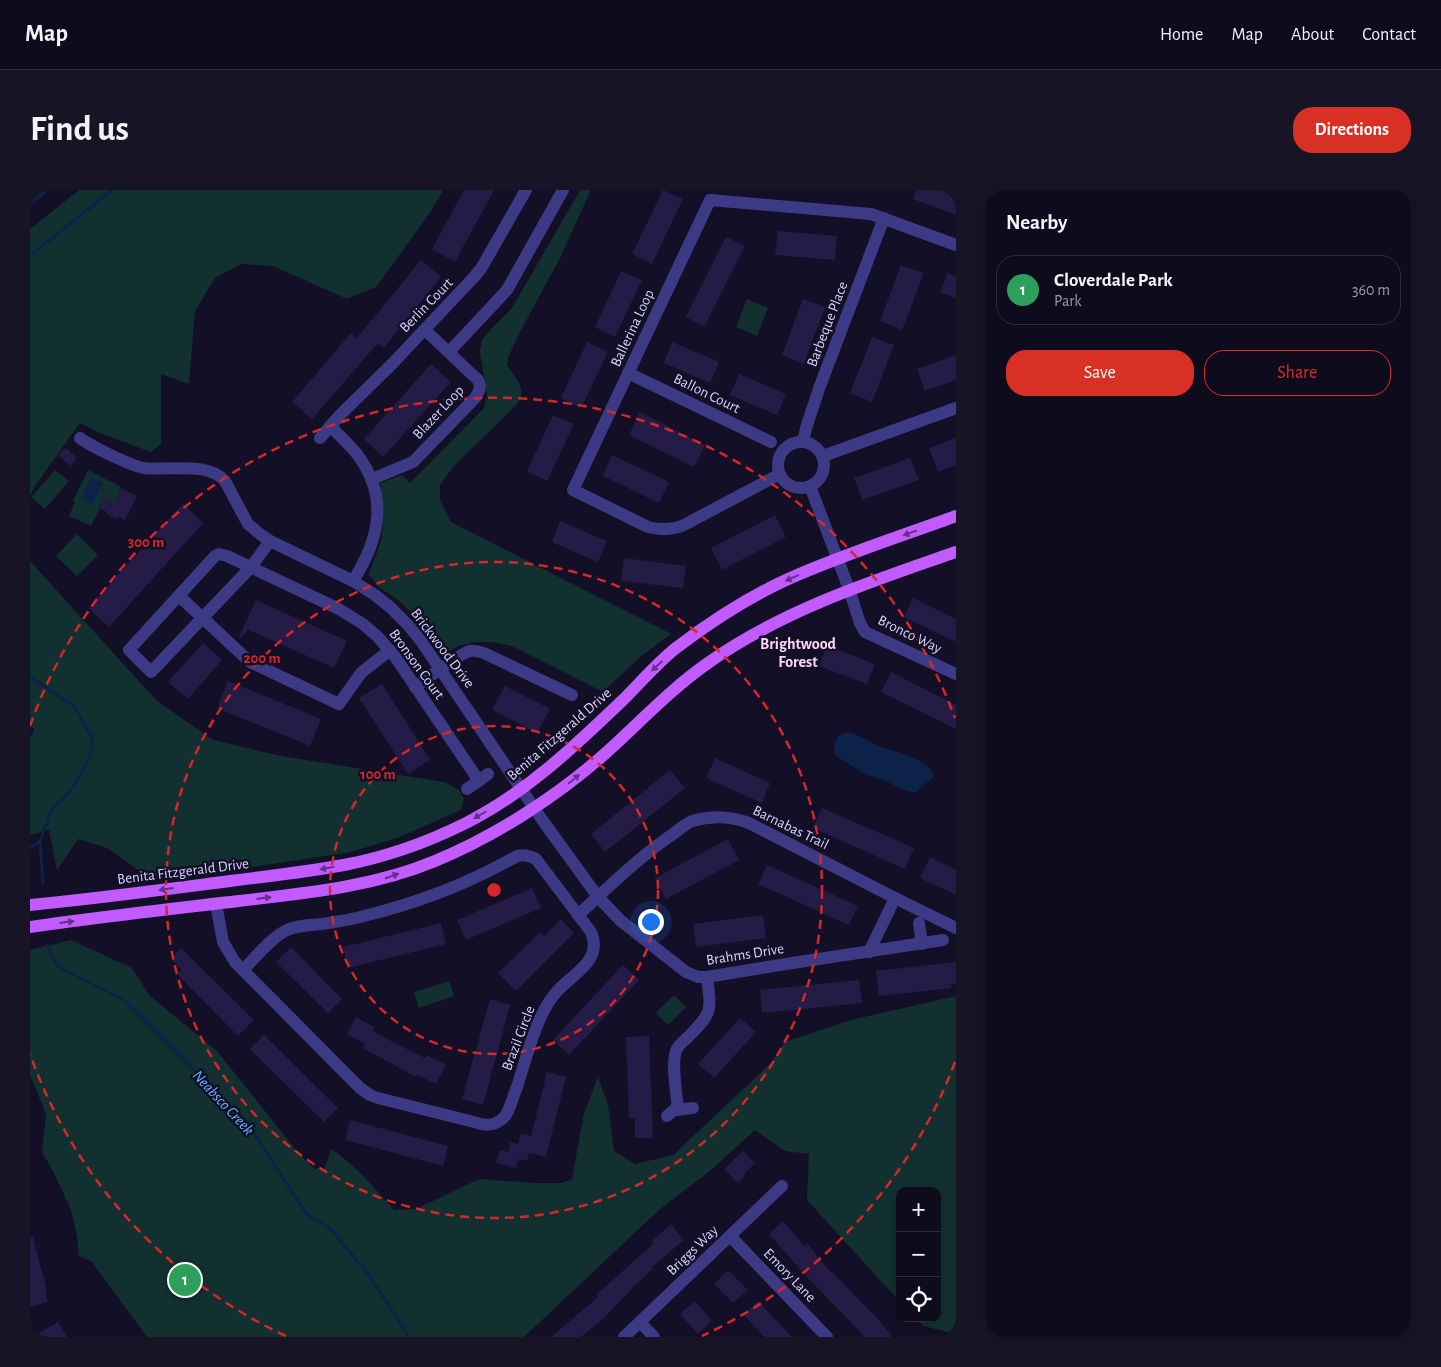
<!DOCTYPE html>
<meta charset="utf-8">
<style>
:root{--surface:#0e0b1c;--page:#171425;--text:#f1f3f6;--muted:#9b9ba3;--line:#2e2b3b;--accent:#d93025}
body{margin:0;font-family:"Alegreya Sans",sans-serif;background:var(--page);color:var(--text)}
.controls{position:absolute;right:15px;bottom:15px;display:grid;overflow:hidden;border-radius:10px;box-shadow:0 2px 12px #0003}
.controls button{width:45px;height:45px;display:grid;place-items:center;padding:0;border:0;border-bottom:1px solid var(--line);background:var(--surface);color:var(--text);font:25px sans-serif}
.you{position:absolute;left:620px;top:731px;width:18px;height:18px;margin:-12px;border:4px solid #fff;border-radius:50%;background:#1a73e8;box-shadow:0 0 0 8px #1a73e833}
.badge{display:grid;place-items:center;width:32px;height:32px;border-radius:50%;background:var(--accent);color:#fff;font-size:16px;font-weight:700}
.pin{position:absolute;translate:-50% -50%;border:2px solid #fff;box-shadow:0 1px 5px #0006}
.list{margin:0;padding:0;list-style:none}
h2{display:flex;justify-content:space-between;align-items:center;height:65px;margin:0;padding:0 20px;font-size:21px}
h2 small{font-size:16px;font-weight:400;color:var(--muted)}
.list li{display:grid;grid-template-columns:32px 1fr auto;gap:15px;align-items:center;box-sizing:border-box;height:70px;margin:0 10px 10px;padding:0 10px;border:1px solid var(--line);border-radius:20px}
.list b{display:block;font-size:19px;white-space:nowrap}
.list p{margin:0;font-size:16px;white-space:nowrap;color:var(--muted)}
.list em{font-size:16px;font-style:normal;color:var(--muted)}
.actions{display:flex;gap:10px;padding:15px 20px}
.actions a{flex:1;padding:11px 0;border:1px solid var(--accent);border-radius:20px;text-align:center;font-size:18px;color:var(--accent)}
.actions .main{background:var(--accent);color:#fff}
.icon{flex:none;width:28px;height:28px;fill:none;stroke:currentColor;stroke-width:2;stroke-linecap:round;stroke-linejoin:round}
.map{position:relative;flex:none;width:926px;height:1147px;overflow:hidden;border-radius:20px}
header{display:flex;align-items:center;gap:30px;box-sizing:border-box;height:70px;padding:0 25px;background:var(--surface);border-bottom:1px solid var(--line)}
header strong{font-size:24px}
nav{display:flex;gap:28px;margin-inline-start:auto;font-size:18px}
.intro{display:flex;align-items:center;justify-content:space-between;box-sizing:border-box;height:120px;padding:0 30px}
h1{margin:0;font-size:35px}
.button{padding:12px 22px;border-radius:20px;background:var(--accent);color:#fff;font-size:18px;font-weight:700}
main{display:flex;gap:30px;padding:0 30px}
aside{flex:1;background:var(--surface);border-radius:20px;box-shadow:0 2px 12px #0003}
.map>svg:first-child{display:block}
.green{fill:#12302f}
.water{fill:#0c2248}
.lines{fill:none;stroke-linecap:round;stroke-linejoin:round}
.stream{stroke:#0c2248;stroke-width:3}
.building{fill:#241b47}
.minor{stroke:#3d3a85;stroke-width:12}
.major{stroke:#c25bff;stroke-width:12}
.oneway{fill:#623188}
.ring{fill:none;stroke:#d62828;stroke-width:2.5;stroke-dasharray:9 6}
.labels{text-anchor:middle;stroke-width:5;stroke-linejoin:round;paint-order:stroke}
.street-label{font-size:15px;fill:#d9d4ff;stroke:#130f26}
.neighbourhood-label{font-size:16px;font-weight:bold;fill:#ffd6f0;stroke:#130f26}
.water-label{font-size:16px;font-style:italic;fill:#62b6ff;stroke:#130f26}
.centre{fill:#d62828;stroke:#130f26;stroke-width:2.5}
.ring-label{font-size:15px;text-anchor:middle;font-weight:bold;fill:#d62828;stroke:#130f26;stroke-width:5;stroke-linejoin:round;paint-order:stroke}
</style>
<header>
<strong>Map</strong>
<nav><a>Home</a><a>Map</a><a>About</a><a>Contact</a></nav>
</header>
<div class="intro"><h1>Find us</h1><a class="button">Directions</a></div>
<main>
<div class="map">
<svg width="926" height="1147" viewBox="0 0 926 1147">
<rect width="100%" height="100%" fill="#130f26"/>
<g class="green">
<path d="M49,0H413L402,20L346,97L317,109L243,76L212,74L185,88L165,121L159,194L131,184V254L121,262L70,243L50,233L7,293L0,306V39Z"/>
<path d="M550,0H561L530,68L489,144L478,168L477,175L489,193L492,203L488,213L424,276L410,295V310L421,332L641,444L611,466L573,502L482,456L461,452H445L428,456L413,465C400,446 385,425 368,410C360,403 345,398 342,387L338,386C344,370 352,353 353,336C354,321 351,308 350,293L372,285L380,293L454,218L457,205L450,162L452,150L461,139L482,118Z"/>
<path d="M717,109L738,118L727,146L706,137Z"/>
<path d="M25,280L39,291L15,319L1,307Z"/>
<path d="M58,280L91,297L84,312L74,308L69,317L70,319L61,336L39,326L45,312L43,311Z"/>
<path d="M47,344L68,365L47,386L26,366Z"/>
<path d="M0,371L126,510L183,550L251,566L414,592L429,600L434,609L431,620L367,648L321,662L229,676L121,689L77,658L48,649L27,680L19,640L0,645V549L4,539L0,535Z"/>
<path d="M41,750L102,778L120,806L187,861L270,965L284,979L295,978L301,959C326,975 345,999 364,1020L386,1019L449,989L504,993H532L542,989L554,923L568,887L578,915L584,961L605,974L643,965L739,875L755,852L821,830L926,806V1144L893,1136L885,1128H907V1001H870V1112L777,1010L779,964L755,961L725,940L680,981L630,1019L494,1147H117L61,1071L49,1066L47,1046L41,1020L24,983L12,962L16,924L0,885V760Z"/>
<path d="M419,791L424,806L389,818L384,802Z"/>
<path d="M644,805L656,817L638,835L626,823Z"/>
</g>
<g class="water">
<path d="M0,0H14L17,3L0,16Z"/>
<path d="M61,288L73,293L62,316L59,315V313L51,309Z"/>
<path d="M816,542C828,543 838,552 849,556C861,561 905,569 903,587L885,603L875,600L855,591L833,583L805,565C803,555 806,545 816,542Z"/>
</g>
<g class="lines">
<g class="stream">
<path d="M0,66L82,0"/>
<path d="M0,484L6,491L44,516L63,550L60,566L52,582L38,604L23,617L10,651L13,694"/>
<path d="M0,658L10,651"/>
<path d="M17,755L28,777L94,810L218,934L274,1020L281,1028L288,1031L299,1037L339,1085L379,1147"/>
</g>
</g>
<g class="building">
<path d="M434,0H464L425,72L402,59Z"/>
<path d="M633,0L653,9L622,74L602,64Z"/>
<path d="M886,0H918L926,3V25L883,9Z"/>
<path d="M748,41L807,46L805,70L745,65Z"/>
<path d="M696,47L715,56L674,137L656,127Z"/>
<path d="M391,70L411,87L354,158L348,153L282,229L262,212L321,143L327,148Z"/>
<path d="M871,75L894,83L872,140L850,131Z"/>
<path d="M591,81L612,90L585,147L565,137Z"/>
<path d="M918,83L926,86V108L910,102Z"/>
<path d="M773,109L795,117L774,174L752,165Z"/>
<path d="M842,147L864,155L842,212L820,203Z"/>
<path d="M557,152L578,162L551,218L531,208Z"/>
<path d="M642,152L689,172L680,193L634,173Z"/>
<path d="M926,165V190L895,201L887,179Z"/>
<path d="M401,174L421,192L353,267L334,249Z"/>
<path d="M709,184L756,204L747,225L700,205Z"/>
<path d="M610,222L675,255L664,277L599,245Z"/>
<path d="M523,225L544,234L517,291L497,281Z"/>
<path d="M926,248V275L908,282L899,258Z"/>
<path d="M36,258L47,268L40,276L28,265Z"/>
<path d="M582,265L639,292L629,313L573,286Z"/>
<path d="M880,268L889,290L832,310L824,288Z"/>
<path d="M91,298L107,306L95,330L88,327L86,329L76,324L77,322L69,318L74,307L84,312Z"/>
<path d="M153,314L173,333L79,437L58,418Z"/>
<path d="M745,325L756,347L692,380L681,358Z"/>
<path d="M530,331L577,351L568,372L522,352Z"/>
<path d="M594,368L656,376L653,398L591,391Z"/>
<path d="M883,408L926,429V452L874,427Z"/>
<path d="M226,410L317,451L304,478L219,440V438L211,448L209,447Z"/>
<path d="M173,453L192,470L158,509L138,492Z"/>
<path d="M797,456L845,474L837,494L789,476Z"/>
<path d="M861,482L926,515V539L851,502Z"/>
<path d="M198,491L291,529L280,556L187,518Z"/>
<path d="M352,494L400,570L378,584L329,508Z"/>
<path d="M475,496L520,519L507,543L462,520Z"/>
<path d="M685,568L740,593L732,613L676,588Z"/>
<path d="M640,580L655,598L575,662L561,644Z"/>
<path d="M792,618L884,658L875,679L783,638Z"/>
<path d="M698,649L709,670L636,709L625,688Z"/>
<path d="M900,667L926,680V705L890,688Z"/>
<path d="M737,675L828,716L819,735L728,694Z"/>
<path d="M502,698L511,718L436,750L427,730Z"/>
<path d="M733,725L736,748L666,757L663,734Z"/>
<path d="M531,729L544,743L486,801L468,783L510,742L514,746Z"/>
<path d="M411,733L416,754L318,778L313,757Z"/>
<path d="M261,757L312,809L298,823L246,772Z"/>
<path d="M151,758L224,830L208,846L147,784L151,779L141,769Z"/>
<path d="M926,772V794H921L922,798L849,806L846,781Z"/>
<path d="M593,775L609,790L539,865L523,850Z"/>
<path d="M829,790L832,813L732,823L730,800Z"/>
<path d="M460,809L480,815L453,915L432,909Z"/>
<path d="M326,827L344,837L342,841L369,855L395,868L397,865L416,875L406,894L387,885L386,887L333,858L335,854L317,844Z"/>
<path d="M710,828L726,842L684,888L668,874Z"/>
<path d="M234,845L308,918L294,932L220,859Z"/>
<path d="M619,846L623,948H605V928H599L596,847Z"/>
<path d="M517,882L536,887L516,967L499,963L497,971L488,969L486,978L466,973L470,960L478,962L480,952L488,954L491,943L501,946Z"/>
<path d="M320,930L418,956L413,976L315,950Z"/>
<path d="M713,961L725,973L714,984L716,986L708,993L694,979Z"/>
<path d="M753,1031L774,1056L777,1053L801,1083L802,1082L847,1128L863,1147H835L778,1088L739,1044Z"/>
<path d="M641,1034L654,1050L622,1077L623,1079L600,1100V1101L574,1128L551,1147H521L568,1107L566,1105L623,1054L621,1052Z"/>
<path d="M0,1047H3L15,1093L17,1102H15L18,1112L0,1117Z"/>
<path d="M698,1080L718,1100L703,1113L684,1094Z"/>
<path d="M665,1111L682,1131L668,1144L650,1124Z"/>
<path d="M728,1111L762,1147H734L714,1125Z"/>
<path d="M28,1132L37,1147H2Z"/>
</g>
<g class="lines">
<g class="minor">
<path d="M419,162L477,100L533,0"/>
<path d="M598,183L741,252"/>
<path d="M300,236C309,245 319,254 327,264C359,307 350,348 323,391"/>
<path d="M50,248C60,256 100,275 113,278C138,281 177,271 195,291L218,334L230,344L240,351L323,391L345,405L361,418L378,435L391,451L513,631L568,707L591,731L656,782L668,787H677L756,774L913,750"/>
<path d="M290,248L311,224L362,174L445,86L452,77L496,0"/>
<path d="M773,252L776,238L790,196L854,28"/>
<circle cx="771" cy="275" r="23"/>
<path d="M793,266L926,218"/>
<path d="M750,284L654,335C642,340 630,340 618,337L543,300L680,10L841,24L926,55"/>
<path d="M342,289L383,272L445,208C449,202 452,197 448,190L395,140"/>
<path d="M780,296L819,399L830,433L835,442L926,484"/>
<path d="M240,351L221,377L121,482L99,460L185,366L189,364L197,366L309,419L333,434L348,447L366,468L449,591"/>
<path d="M149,406L220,472L309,514L331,483L360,460"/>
<path d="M385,497C399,488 426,465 440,461C446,460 451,462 456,464L542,505"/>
<path d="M437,599L458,584"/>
<path d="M186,714L193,752L205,772L330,898L340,905L348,908L444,932C457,937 467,936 476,925C481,916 483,906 487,897C496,869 506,827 524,805C540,784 574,773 561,742L506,669C499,665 494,664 487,666C438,694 388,713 334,726C320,730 306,732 292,734C280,735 266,735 255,741C240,749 225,768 213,780"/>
<path d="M548,725C579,697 609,667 643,644C649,640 655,634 662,631C682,625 700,626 719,633L869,710L926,738"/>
<path d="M889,733L892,754"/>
<path d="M839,762L865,708"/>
<path d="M648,920C647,906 641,873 646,861C648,855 654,851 659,846C683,822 681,821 677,787"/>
<path d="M637,926L644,920L663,918"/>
<path d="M700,1046L797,1147"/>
<path d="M610,1132L624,1147"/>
<path d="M594,1147L752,996"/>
</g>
<g class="major">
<path d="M0,715C62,709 123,701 185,693C228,687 271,683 314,675C356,667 398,652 436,633C496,603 546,555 594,509C611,492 627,473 646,458C680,432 717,408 756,390C811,365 869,347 926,326"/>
<path d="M0,737C70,727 140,719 209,711C276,703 343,697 405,671C466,646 529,605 578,561C611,531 642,498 678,473C753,420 840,392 926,362"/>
</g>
</g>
<defs><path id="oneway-solid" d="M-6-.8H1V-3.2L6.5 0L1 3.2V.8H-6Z" transform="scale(1.25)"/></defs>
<g class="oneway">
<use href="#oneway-solid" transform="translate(880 343) rotate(160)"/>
<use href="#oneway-solid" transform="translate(762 388) rotate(156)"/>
<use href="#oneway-solid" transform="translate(627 476) rotate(137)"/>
<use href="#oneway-solid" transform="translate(544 589) rotate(-39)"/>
<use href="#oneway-solid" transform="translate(450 625) rotate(150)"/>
<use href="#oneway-solid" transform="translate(297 678) rotate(170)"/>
<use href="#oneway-solid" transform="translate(362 686) rotate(-19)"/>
<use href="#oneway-solid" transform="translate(136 699) rotate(172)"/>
<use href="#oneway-solid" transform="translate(234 708) rotate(-7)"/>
<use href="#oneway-solid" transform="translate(37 732) rotate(-7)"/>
</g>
<g class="ring">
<circle cx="464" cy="700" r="164"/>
<circle cx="464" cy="700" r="328"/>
<path d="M925 872A492 492 0 0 1 672 1146M256 1146A492 492 0 0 1 0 864M0 536A492 492 0 0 1 925 528"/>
</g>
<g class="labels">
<g class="street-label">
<text transform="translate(396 115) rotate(-46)" y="5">Berlin Court</text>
<text transform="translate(797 134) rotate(-69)" y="5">Barbeque Place</text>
<text transform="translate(602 138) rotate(-65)" y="5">Ballerina Loop</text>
<text transform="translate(677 203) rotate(26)" y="5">Ballon Court</text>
<text transform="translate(408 222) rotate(-47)" y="5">Blazer Loop</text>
<text transform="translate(880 444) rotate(26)" y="5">Bronco Way</text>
<text transform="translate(413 458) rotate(53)" y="5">Brickwood Drive</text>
<text transform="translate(387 474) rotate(54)" y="5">Bronson Court</text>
<text transform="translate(529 544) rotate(-41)" y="5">Benita Fitzgerald Drive</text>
<text transform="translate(761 637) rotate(26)" y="5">Barnabas Trail</text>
<text transform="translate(153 681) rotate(-7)" y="5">Benita Fitzgerald Drive</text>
<text transform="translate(715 764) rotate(-9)" y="5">Brahms Drive</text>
<text transform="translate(488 848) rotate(-69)" y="5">Brazil Circle</text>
<text transform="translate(662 1060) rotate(-44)" y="5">Briggs Way</text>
<text transform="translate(760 1085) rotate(46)" y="5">Emory Lane</text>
</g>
<g class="neighbourhood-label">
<text x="768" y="459">Brightwood<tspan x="768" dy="18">Forest</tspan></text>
</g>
<g class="water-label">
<text transform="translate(194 912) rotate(47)" y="6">Neabsco Creek</text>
</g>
</g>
<circle cx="464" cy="700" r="8" class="centre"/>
<g class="ring-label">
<text x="116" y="357">300 m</text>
<text x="232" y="473">200 m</text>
<text x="348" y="589">100 m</text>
</g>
</svg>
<div class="controls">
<button>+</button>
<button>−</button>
<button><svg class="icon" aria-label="locate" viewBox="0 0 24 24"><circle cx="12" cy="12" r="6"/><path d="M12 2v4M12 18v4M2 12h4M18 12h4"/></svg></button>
</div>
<div class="you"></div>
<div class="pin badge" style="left:155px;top:1090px;background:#2e9e5b">1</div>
</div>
<aside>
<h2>Nearby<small></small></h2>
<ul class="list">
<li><span class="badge" style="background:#2e9e5b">1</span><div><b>Cloverdale Park</b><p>Park</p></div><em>360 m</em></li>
</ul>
<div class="actions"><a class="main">Save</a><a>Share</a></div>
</aside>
</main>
